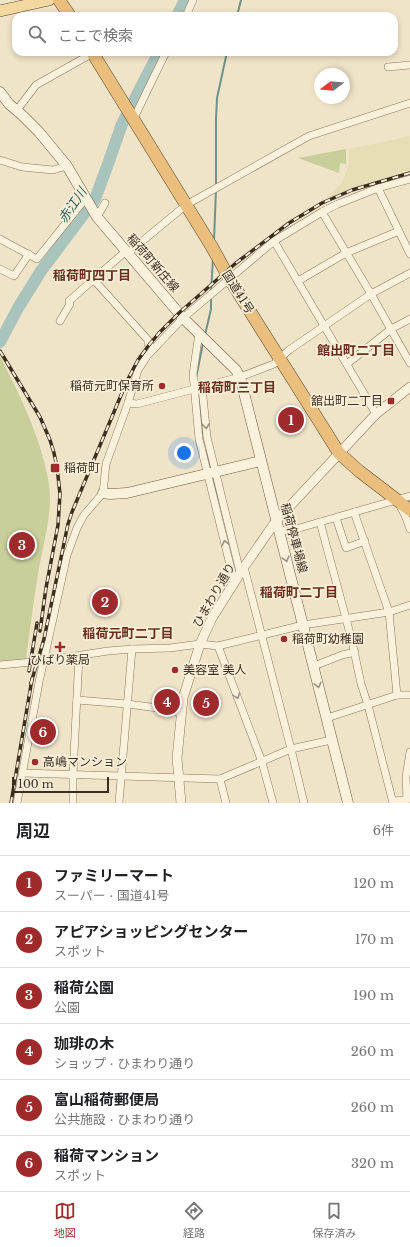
<!DOCTYPE html>
<html lang="ja">
<meta charset="utf-8">
<style>
:root{--surface:#fff;--page:#f2f2f2;--text:#202124;--muted:#757577;--line:#e0e0e0;--accent:#9e2a2b}
body{margin:0;font-family:"Libre Baskerville","Noto Sans JP",serif;background:var(--page);color:var(--text)}
.compass{position:absolute;left:314px;top:68px;width:36px;height:36px;border-radius:50%;background:var(--surface);box-shadow:0 2px 6px #0003;rotate:254deg}
.scale{position:absolute;left:12px;bottom:10px;width:97px;box-sizing:border-box;padding-left:4px;border:2px solid #3d2e20;border-top:0;font-size:11px;line-height:14px;white-space:nowrap;color:#3d2e20;-webkit-text-stroke:3px #f7eed8;paint-order:stroke}
.you{position:absolute;left:184px;top:453px;width:14px;height:14px;margin:-10px;border:3px solid #fff;border-radius:50%;background:#1a73e8;box-shadow:0 0 0 6px #1a73e833}
.badge{display:grid;place-items:center;width:26px;height:26px;border-radius:50%;background:var(--accent);color:#fff;font-size:13px;font-weight:700}
.pin{position:absolute;translate:-50% -50%;border:2px solid #fff;box-shadow:0 1px 4px #0006}
.list{margin:0;padding:0;list-style:none}
h2{display:flex;justify-content:space-between;align-items:center;height:52px;margin:0;padding:0 16px;font-size:17px}
h2 small{font-size:13px;font-weight:400;color:var(--muted)}
.list li{display:grid;grid-template-columns:26px 1fr auto;gap:12px;align-items:center;box-sizing:border-box;height:56px;padding:0 16px;border-top:1px solid var(--line)}
.list b{display:block;font-size:15px;white-space:nowrap}
.list p{margin:0;font-size:13px;white-space:nowrap;color:var(--muted)}
.list em{font-size:13px;font-style:normal;color:var(--muted)}
.icon{flex:none;width:22px;height:22px;fill:none;stroke:currentColor;stroke-width:2;stroke-linecap:round;stroke-linejoin:round}
.map{position:relative;flex:none;width:410px;height:803px;overflow:hidden}
.search{position:absolute;background:var(--surface);box-shadow:0 2px 6px #0003;left:12px;right:12px;top:12px;height:44px;display:flex;align-items:center;gap:10px;box-sizing:border-box;padding:0 14px;border-radius:12px;color:var(--muted);font-size:15px}
.sheet{height:388px;background:var(--surface)}
nav{display:flex;justify-content:space-around;align-items:center;box-sizing:border-box;height:56px;border-top:1px solid var(--line);background:var(--surface);font-size:11px;color:var(--muted)}
nav a{display:grid;justify-items:center;gap:2px}
nav .on{color:var(--accent)}
.map>svg:first-child{display:block}
.farmland{fill:#e6deb5}
.green{fill:#c9cf9b}
.lines{fill:none;stroke-linecap:round;stroke-linejoin:round}
.stream{stroke:#6f938a;stroke-width:2}
.river{stroke:#a9c4bc;stroke-width:12}
.minor-casing{stroke:#8d765c;stroke-width:8}
.tertiary-casing{stroke:#8d765c;stroke-width:10}
.secondary-casing{stroke:#6f573f;stroke-width:11}
.primary-casing{stroke:#5b4430;stroke-width:12}
.trunk-casing{stroke:#5b4430;stroke-width:13}
.minor{stroke:#faf1dc;stroke-width:7}
.tertiary{stroke:#faf1dc;stroke-width:9}
.secondary{stroke:#faf1dc;stroke-width:10}
.primary{stroke:#f3d9a0;stroke-width:11}
.trunk{stroke:#eabe7c;stroke-width:12}
.rail-casing{stroke:#3d2e20;stroke-width:3.5}
.rail{stroke:#f7eed8;stroke-width:2;stroke-dasharray:6;stroke-linecap:butt}
.oneway{stroke:#9c907e}
.poi-dot{fill:#9e2a2b;stroke:#f7eed8;stroke-width:1.5}
.labels{text-anchor:middle;stroke-width:3.5;stroke-linejoin:round;paint-order:stroke}
.street-label{font-size:12px;fill:#3d2e20;stroke:#f7eed8}
.poi-label{font-size:12px;fill:#3d2e20;stroke:#f7eed8;text-anchor:start}
.water-label{font-size:13px;font-style:italic;fill:#2f5d5a;stroke:#f7eed8}
.neighbourhood-label{font-size:13px;font-weight:bold;fill:#6b2e1e;stroke:#f7eed8}
</style>
<div class="map">
<svg width="410" height="803" viewBox="0 0 410 803">
<rect width="100%" height="100%" fill="#f0e4c8"/>
<path class="farmland" d="M410,136V171L348,189L328,199L327,197L342,183L349,164V149Z"/>
<g class="green">
<path d="M346,149V164L340,163L339,173L298,158Z"/>
<path d="M0,356C21,398 41,437 49,484C53,511 44,541 39,568C34,598 30,629 26,659L0,662Z"/>
</g>
<g class="lines">
<g class="stream">
<path d="M237,16L241,0"/>
<path d="M216,186V119L217,98L227,52"/>
<path d="M214,240L216,190"/>
<path d="M211,292L213,258"/>
<path d="M205,335L211,309V296"/>
<path d="M196,378L203,343"/>
<path d="M199,401L203,434"/>
<path d="M207,450L211,469"/>
<path d="M212,475L219,500"/>
</g>
<g class="river">
<path d="M177,16L185,0"/>
<path d="M0,342L18,308L41,271L95,199L108,164L122,124L159,52"/>
</g>
<defs>
<g id="minor">
<path d="M186,16L193,0"/>
<path d="M388,67L410,65"/>
<path d="M17,110L36,85L93,53"/>
<path d="M133,120L166,52"/>
<path d="M0,160L22,167L53,170L67,166"/>
<path d="M378,188L410,254"/>
<path d="M322,212L371,294L410,363"/>
<path d="M97,217L105,203"/>
<path d="M0,239L37,259L86,198"/>
<path d="M274,241L376,414"/>
<path d="M128,253L186,205L309,136L410,103"/>
<path d="M0,269L14,276L29,254"/>
<path d="M94,280L148,340V344L154,349"/>
<path d="M298,281L346,253L399,231"/>
<path d="M60,321L70,304L69,301L126,251"/>
<path d="M199,333L193,374L199,439L234,581"/>
<path d="M347,364L391,329L410,319"/>
<path d="M202,387L207,437L240,572"/>
<path d="M128,403L137,404L240,377L274,364L289,350L371,294L410,273"/>
<path d="M400,506L405,515L410,529"/>
<path d="M354,512L389,612L397,695"/>
<path d="M336,518L346,548L365,541"/>
<path d="M320,522L352,641L361,684L368,705L393,803"/>
<path d="M278,530L289,531L410,496"/>
<path d="M244,567L291,749L304,803"/>
<path d="M218,646L262,762L273,803"/>
<path d="M0,665L43,661L108,651L132,649L170,648L200,644L218,646L303,625L389,612L410,605"/>
<path d="M314,666L342,655L355,652"/>
<path d="M77,700L127,704L173,710L182,714"/>
<path d="M327,718L397,695H410"/>
<path d="M22,773L220,779L291,749L331,740"/>
<path d="M220,779L226,803"/>
<path d="M393,801L407,800L406,777L410,752"/>
<path d="M17,803L39,682L67,555L77,528L84,515L103,493L106,464L128,403L138,370L147,356L183,318L274,241L322,212L338,204L378,188L410,179"/>
<path d="M73,803V774L79,656"/>
<path d="M119,803L132,649"/>
</g>
<path id="tertiary" d="M181,803L177,758L183,698L200,644L212,618L244,567L276,521L376,414L410,387"/>
<g id="secondary">
<path d="M0,92L9,104L22,115L39,132L67,166L97,217L183,318L236,370L240,377L348,803"/>
<path d="M103,493L110,494L127,493L261,461"/>
</g>
<path id="primary" d="M0,11L49,0"/>
<g id="trunk">
<path d="M59,0L70,16"/>
<path d="M92,52L212,247L229,278L339,453L359,471L410,510"/>
</g>
</defs>
<use href="#minor" class="minor-casing"/>
<use href="#tertiary" class="tertiary-casing"/>
<use href="#secondary" class="secondary-casing"/>
<use href="#primary" class="primary-casing"/>
<use href="#trunk" class="trunk-casing"/>
<use href="#minor" class="minor"/>
<use href="#tertiary" class="tertiary"/>
<use href="#secondary" class="secondary"/>
<use href="#primary" class="primary"/>
<use href="#trunk" class="trunk"/>
<defs>
<g id="rail">
<path d="M0,351L40,417L50,440L54,453L57,467L60,494L58,525L46,588L40,631"/>
<path d="M29,671L37,623"/>
<path d="M31,683L44,639L68,524L72,512L127,381L138,360L149,345L159,333L179,313L236,263L289,223L322,203L352,190L410,173"/>
<path d="M11,803L32,679"/>
</g>
</defs>
<use href="#rail" class="rail-casing"/>
<use href="#rail" class="rail"/>
</g>
<defs><path id="oneway-chevron" d="M-2-3.5L2.5 0L-2 3.5" fill="none" stroke-width="1.6" stroke-linecap="round" stroke-linejoin="round"/></defs>
<g class="oneway">
<use href="#oneway-chevron" transform="translate(206 426) rotate(85)"/>
<use href="#oneway-chevron" transform="translate(225 543) rotate(-104)"/>
<use href="#oneway-chevron" transform="translate(286 559) rotate(75)"/>
<use href="#oneway-chevron" transform="translate(318 685) rotate(76)"/>
<use href="#oneway-chevron" transform="translate(237 696) rotate(69)"/>
</g>
<g class="poi-dot">
<circle cx="162" cy="386" r="4"/>
<rect x="387" y="397" width="8" height="8" rx="2"/>
<rect x="50" y="463" width="10" height="10" rx="2"/>
<circle cx="284" cy="639" r="4"/>
<path d="M58 641h4v4h4v4h-4v4h-4v-4h-4v-4h4z"/>
<circle cx="175" cy="670" r="4"/>
<circle cx="35" cy="762" r="4"/>
</g>
<g class="labels">
<g class="street-label">
<text transform="translate(153 263) rotate(49)" y="4">稲荷町新庄線</text>
<text transform="translate(238 292) rotate(58)" y="4">国道41号</text>
<text transform="translate(294 538) rotate(75)" y="4">稲荷停車場線</text>
<text transform="translate(214 595) rotate(-60)" y="4">ひまわり通り</text>
</g>
<g class="poi-label">
<text x="154" y="390" text-anchor="end">稲荷元町保育所</text>
<text x="383" y="405" text-anchor="end">舘出町二丁目</text>
<text x="64" y="472">稲荷町</text>
<text x="292" y="643">稲荷町幼稚園</text>
<text x="60" y="664" text-anchor="middle">ひばり薬局</text>
<text x="183" y="674">美容室 美人</text>
<text x="43" y="766">高嶋マンション</text>
</g>
<g class="water-label">
<text transform="translate(72 205) rotate(-56)" y="5">赤江川</text>
</g>
<g class="neighbourhood-label">
<text x="92" y="280">稲荷町四丁目</text>
<text x="356" y="355">館出町二丁目</text>
<text x="237" y="392">稲荷町三丁目</text>
<text x="299" y="597">稲荷町二丁目</text>
<text x="128" y="638">稲荷元町二丁目</text>
</g>
</g>
</svg>
<svg class="compass" viewBox="-18 -18 36 36"><path d="M0-13l5 13h-10z" fill="#e53935"/><path d="M0 13l5-13h-10z" fill="#757577"/></svg>
<div class="scale">100 m</div>
<div class="you"></div>
<div class="pin badge" style="left:291px;top:420px">1</div>
<div class="pin badge" style="left:105px;top:602px">2</div>
<div class="pin badge" style="left:22px;top:545px">3</div>
<div class="pin badge" style="left:167px;top:702px">4</div>
<div class="pin badge" style="left:206px;top:703px">5</div>
<div class="pin badge" style="left:43px;top:732px">6</div>
<div class="search"><svg class="icon" aria-label="search" viewBox="0 0 24 24"><circle cx="10" cy="10" r="6"/><path d="M15 15l6 6"/></svg>ここで検索</div>
</div>
<section class="sheet">
<h2>周辺<small>6件</small></h2>
<ul class="list">
<li><span class="badge">1</span><div><b>ファミリーマート</b><p>スーパー · 国道41号</p></div><em>120 m</em></li>
<li><span class="badge">2</span><div><b>アピアショッピングセンター</b><p>スポット</p></div><em>170 m</em></li>
<li><span class="badge">3</span><div><b>稲荷公園</b><p>公園</p></div><em>190 m</em></li>
<li><span class="badge">4</span><div><b>珈琲の木</b><p>ショップ · ひまわり通り</p></div><em>260 m</em></li>
<li><span class="badge">5</span><div><b>富山稲荷郵便局</b><p>公共施設 · ひまわり通り</p></div><em>260 m</em></li>
<li><span class="badge">6</span><div><b>稲荷マンション</b><p>スポット</p></div><em>320 m</em></li>
</ul>
</section>
<nav>
<a class="on"><svg class="icon" aria-label="map" viewBox="0 0 24 24"><path d="M3 6l6-2 6 2 6-2v14l-6 2-6-2-6 2zM9 4v14M15 6v14"/></svg>地図</a>
<a><svg class="icon" aria-label="directions" viewBox="0 0 24 24"><path d="M12 3l9 9-9 9-9-9zM9 14v-3h6M13 9l2 2-2 2"/></svg>経路</a>
<a><svg class="icon" aria-label="saved" viewBox="0 0 24 24"><path d="M7 4h10v16l-5-4-5 4z"/></svg>保存済み</a>
</nav>
